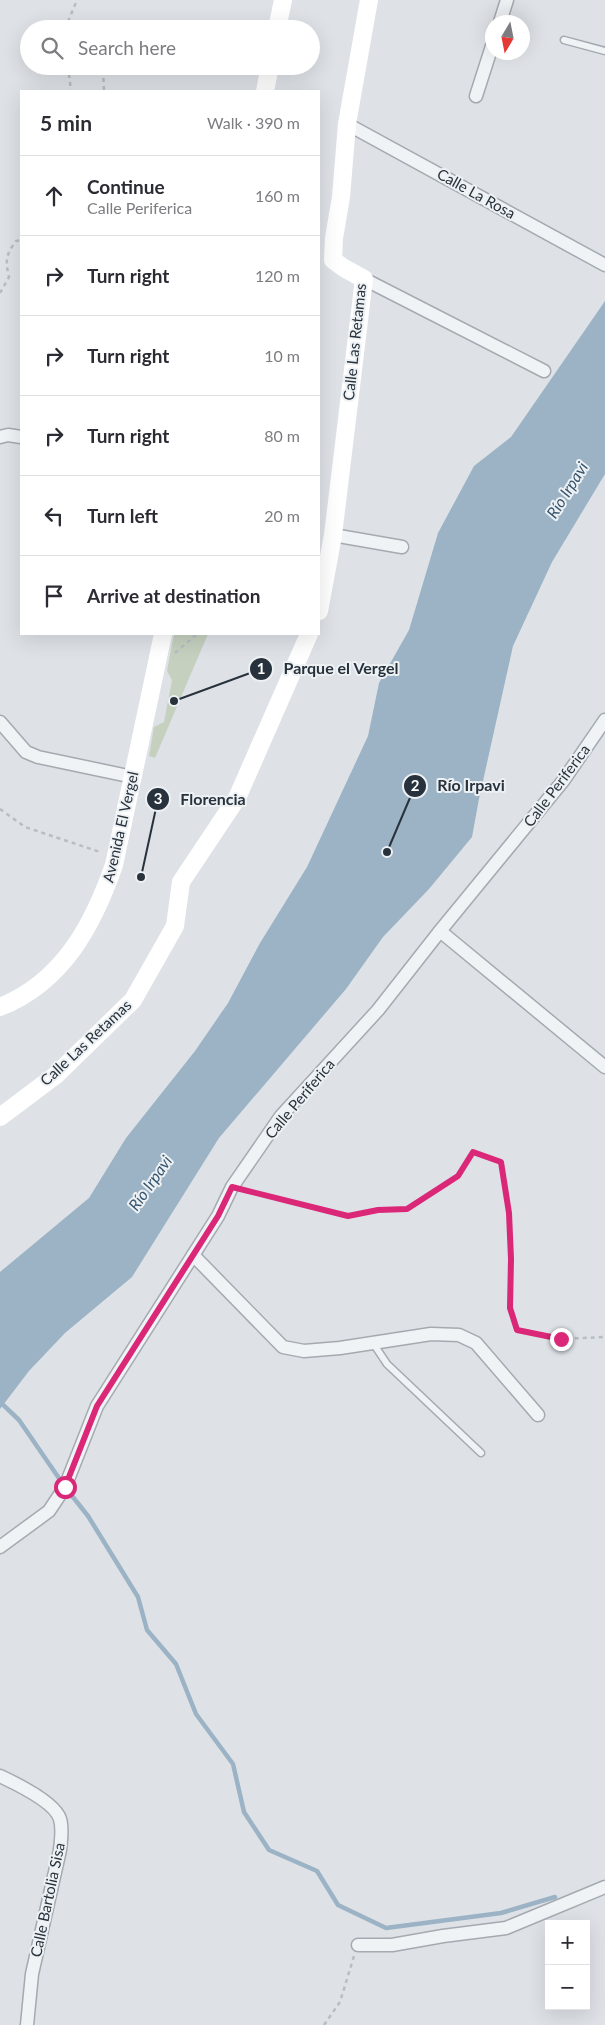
<!DOCTYPE html>
<meta charset="utf-8">
<style>
:root{--surface:#fff;--page:#f7f7f7;--text:#2b2b33;--muted:#7c7c81;--line:#e1e1e2}
body{margin:0;font-family:Lato,sans-serif;background:var(--page);color:var(--text)}
.controls{position:absolute;right:15px;bottom:15px;display:grid;overflow:hidden;border-radius:0px;box-shadow:0 5px 20px #0002}
.controls button{width:45px;height:45px;display:grid;place-items:center;padding:0;border:0;border-bottom:1px solid var(--line);background:var(--surface);color:var(--text);font:25px sans-serif}
.compass{position:absolute;left:485px;top:15px;width:45px;height:45px;border-radius:50%;background:var(--surface);box-shadow:0 5px 20px #0002;rotate:190deg}
.stop{position:absolute;width:15px;height:15px;margin:-11px;border:4px solid #db2777;border-radius:50%;background:#fff}
.stop.end{background:#db2777;border-color:#fff;box-shadow:0 1px 5px #0008}
.list{margin:0;padding:0;list-style:none}
h2{display:flex;justify-content:space-between;align-items:center;height:65px;margin:0;padding:0 20px;font-size:21px}
h2 small{font-size:16px;font-weight:400;color:var(--muted)}
.list li{display:grid;grid-template-columns:32px 1fr auto;gap:15px;align-items:center;box-sizing:border-box;height:80px;padding:0 20px;border-top:1px solid var(--line)}
.list b{display:block;font-size:19px;white-space:nowrap}
.list p{margin:0;font-size:16px;white-space:nowrap;color:var(--muted)}
.list em{font-size:16px;font-style:normal;color:var(--muted)}
.icon{flex:none;width:28px;height:28px;fill:none;stroke:currentColor;stroke-width:2;stroke-linecap:round;stroke-linejoin:round}
.map{position:relative;flex:none;width:605px;height:2025px;overflow:hidden}
.search{position:absolute;background:var(--surface);box-shadow:0 5px 20px #0002;left:20px;top:20px;width:300px;height:55px;display:flex;align-items:center;gap:12px;box-sizing:border-box;padding:0 18px;border-radius:28px;color:var(--muted);font-size:19px}
.panel{position:absolute;background:var(--surface);box-shadow:0 5px 20px #0002;left:20px;top:90px;width:300px;height:545px;border-radius:0px}
.map>svg:first-child{display:block}
.green{fill:#c5d0bf}
.water{fill:#9bb3c5}
.lines{fill:none;stroke-linecap:round;stroke-linejoin:round}
.stream{stroke:#9bb3c5;stroke-width:4.5}
.lane-casing{stroke:#a4aab0;stroke-width:9}
.street-casing{stroke:#a4aab0;stroke-width:15}
.path{stroke:#b8bdc1;stroke-width:2.5;stroke-dasharray:4 4;stroke-linecap:butt}
.lane{stroke:#f0f3f5;stroke-width:6}
.street{stroke:#f0f3f5;stroke-width:12}
.secondary{stroke:#fff;stroke-width:18}
.route{stroke:#db2777;stroke-width:6}
.labels{text-anchor:middle;stroke-width:4;stroke-linejoin:round;paint-order:stroke}
.street-label{font-size:15px;fill:#28323c;stroke:#edf1f4}
.water-label{font-size:16px;font-style:italic;fill:#35546e;stroke:#edf1f4}
.leader{fill:none;stroke:#28323c;stroke-width:2}
.callout-dot{fill:#28323c;stroke:#edf1f4;stroke-width:2}
.mark-label{font-size:15px;text-anchor:middle;font-weight:bold;fill:#fff}
.callout-label{font-size:16px;text-anchor:middle;font-weight:bold;fill:#28323c;stroke:#edf1f4;stroke-width:4;stroke-linejoin:round;paint-order:stroke}
</style>
<div class="map">
<svg width="605" height="2025" viewBox="0 0 605 2025">
<rect width="100%" height="100%" fill="#dee2e7"/>
<path class="green" d="M174,634H208L155,758L149,756L154,727L164,722L172,680L167,671Z"/>
<path class="water" d="M605,301V474L552,562L513,646L479,799L472,837L429,889L383,937L346,989L219,1138L132,1277L65,1333L29,1371L0,1409V1272L89,1198L126,1138L195,1051L228,1003L260,943L307,867L368,736L379,683L409,630L438,533L474,466L511,437Z"/>
<g class="lines">
<path class="stream" d="M0,1402L19,1420L65,1487L88,1516L138,1597L147,1630L176,1664L196,1714L233,1764L244,1812L269,1850L317,1871L338,1905L386,1928L501,1913L555,1897"/>
<defs>
<g id="lane">
<path d="M564,40L605,51"/>
<path d="M373,1343L387,1364L481,1453"/>
</g>
<g id="street">
<path d="M500,22L507,0"/>
<path d="M476,96L492,46"/>
<path d="M347,124L605,265"/>
<path d="M364,279L544,371"/>
<path d="M0,437L8,435L21,437"/>
<path d="M333,535L402,547"/>
<path d="M0,722L26,752L38,757L133,777"/>
<path d="M440,931L605,1067"/>
<path d="M193,1255L283,1347L304,1351L340,1348L431,1334L459,1335L476,1343L538,1415"/>
<path d="M0,1547L49,1511L65,1487L97,1406L218,1216L232,1187L281,1116L378,1010L440,931L563,781L605,720"/>
<path d="M0,1776C15,1783 55,1802 60,1819C63,1829 61,1840 60,1850L32,1974L27,2025"/>
<path d="M358,1945H392L443,1936L506,1928L605,1887"/>
</g>
</defs>
<use href="#lane" class="lane-casing"/>
<use href="#street" class="street-casing"/>
<g class="path">
<path d="M65,29L77,0"/>
<path d="M68,66L71,91"/>
<path d="M103,70L104,91"/>
<path d="M0,293L9,277C5,261 6,254 16,241L21,240"/>
<path d="M175,653L197,634"/>
<path d="M0,809L25,827L100,852"/>
<path d="M246,1190L348,1216L378,1211L407,1209L458,1176L473,1152L501,1162L509,1213L511,1259L510,1308L517,1330L561,1339L605,1337"/>
<path d="M324,2025L340,2002L354,1956"/>
</g>
<use href="#lane" class="lane"/>
<use href="#street" class="street"/>
<g class="secondary">
<path d="M277,29L283,0"/>
<path d="M265,91L270,66"/>
<path d="M319,611L333,535L364,279L344,268L333,260L334,238L341,197L347,124L369,0"/>
<path d="M0,1007C63,982 93,925 114,865L163,634"/>
<path d="M0,1117L56,1075L133,1000L175,926L181,882L237,798L309,634"/>
</g>
</g>
<g class="lines">
<path class="route" d="M65,1487L97,1406L218,1216L232,1187L348,1216L378,1210L407,1209L458,1176L473,1152L501,1162L509,1213L511,1259L510,1308L517,1330L561,1339"/>
</g>
<g class="labels">
<g class="street-label">
<text transform="translate(476 194) rotate(29)" y="5">Calle La Rosa</text>
<text transform="translate(355 342) rotate(-84)" y="5">Calle Las Retamas</text>
<text transform="translate(557 786) rotate(-53)" y="5">Calle Periferica</text>
<text transform="translate(121 827) rotate(-77)" y="5">Avenida El Vergel</text>
<text transform="translate(86 1043) rotate(-43)" y="5">Calle Las Retamas</text>
<text transform="translate(300 1099) rotate(-50)" y="5">Calle Periferica</text>
<text transform="translate(48 1900) rotate(-78)" y="5">Calle Bartolia Sisa</text>
</g>
<g class="water-label">
<text transform="translate(567 490) rotate(-58)" y="6">Río Irpavi</text>
<text transform="translate(150 1183) rotate(-55)" y="6">Río Irpavi</text>
</g>
</g>
<path class="leader" d="M174 701L261 669M387 852L415 786M141 877L158 799"/>
<g class="callout-dot">
<circle cx="174" cy="701" r="5"/>
<circle cx="387" cy="852" r="5"/>
<circle cx="141" cy="877" r="5"/>
<circle cx="261" cy="669" r="12"/>
<circle cx="415" cy="786" r="12"/>
<circle cx="158" cy="799" r="12"/>
</g>
<g class="mark-label">
<text x="261" y="674">1</text>
<text x="415" y="791">2</text>
<text x="158" y="804">3</text>
</g>
<g class="callout-label">
<text x="341" y="674">Parque el Vergel</text>
<text x="471" y="791">Río Irpavi</text>
<text x="213" y="805">Florencia</text>
</g>
</svg>
<div class="controls">
<button>+</button>
<button>−</button>
</div>
<svg class="compass" viewBox="-18 -18 36 36"><path d="M0-13l5 13h-10z" fill="#e53935"/><path d="M0 13l5-13h-10z" fill="#7c7c81"/></svg>
<div class="stop" style="left:65px;top:1487px"></div>
<div class="stop end" style="left:561px;top:1339px"></div>
<div class="search"><svg class="icon" aria-label="search" viewBox="0 0 24 24"><circle cx="10" cy="10" r="6"/><path d="M15 15l6 6"/></svg>Search here</div>
<section class="panel">
<h2>5 min<small>Walk · 390 m</small></h2>
<ul class="list">
<li><svg class="icon" aria-label="ahead" viewBox="0 0 24 24"><path d="M12 20V5M6 11l6-6 6 6"/></svg><div><b>Continue</b><p>Calle Periferica</p></div><em>160 m</em></li>
<li><svg class="icon" aria-label="right" viewBox="0 0 24 24"><path d="M7 20v-9h11M14 6l5 5-5 5"/></svg><div><b>Turn right</b></div><em>120 m</em></li>
<li><svg class="icon" aria-label="right" viewBox="0 0 24 24"><path d="M7 20v-9h11M14 6l5 5-5 5"/></svg><div><b>Turn right</b></div><em>10 m</em></li>
<li><svg class="icon" aria-label="right" viewBox="0 0 24 24"><path d="M7 20v-9h11M14 6l5 5-5 5"/></svg><div><b>Turn right</b></div><em>80 m</em></li>
<li><svg class="icon" aria-label="left" viewBox="0 0 24 24"><path d="M17 20v-9H6M10 6l-5 5 5 5"/></svg><div><b>Turn left</b></div><em>20 m</em></li>
<li><svg class="icon" aria-label="arrive" viewBox="0 0 24 24"><path d="M6 21V4h12l-3 4 3 4H6"/></svg><div><b>Arrive at destination</b></div></li>
</ul>
</section>
</div>
